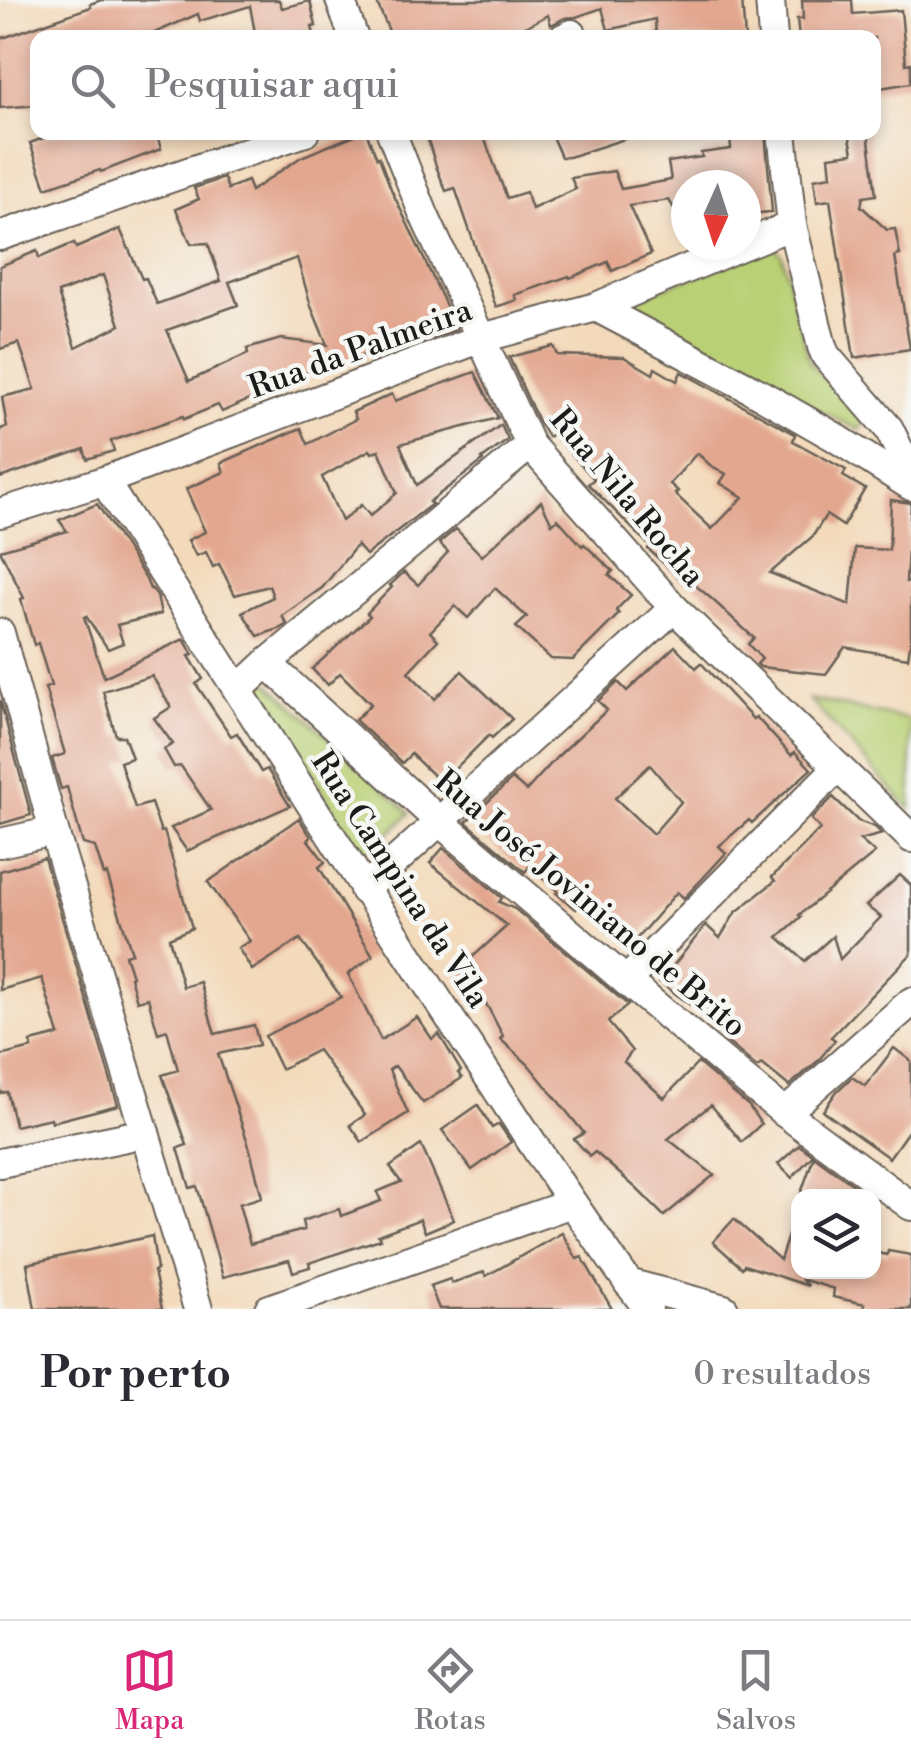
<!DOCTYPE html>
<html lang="pt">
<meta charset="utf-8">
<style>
:root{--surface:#fff;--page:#f2f2f3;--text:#2b2b33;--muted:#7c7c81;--line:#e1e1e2;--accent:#db2777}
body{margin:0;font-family:"Libre Bodoni",serif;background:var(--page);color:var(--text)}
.controls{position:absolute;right:30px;bottom:30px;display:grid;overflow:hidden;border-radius:20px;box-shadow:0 5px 15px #0003}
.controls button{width:90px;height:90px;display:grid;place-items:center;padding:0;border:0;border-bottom:2px solid var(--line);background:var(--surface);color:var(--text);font:50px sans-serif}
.compass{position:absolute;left:671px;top:170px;width:90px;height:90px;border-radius:50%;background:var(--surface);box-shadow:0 5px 15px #0003;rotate:183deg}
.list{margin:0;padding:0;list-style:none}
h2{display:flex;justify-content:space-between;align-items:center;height:130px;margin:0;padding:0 40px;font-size:42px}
h2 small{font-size:32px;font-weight:400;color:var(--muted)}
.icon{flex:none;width:55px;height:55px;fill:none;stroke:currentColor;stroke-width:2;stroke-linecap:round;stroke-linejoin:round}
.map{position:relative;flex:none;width:911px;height:1309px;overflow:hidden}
.search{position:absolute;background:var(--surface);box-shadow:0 5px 15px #0003;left:30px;right:30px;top:30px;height:110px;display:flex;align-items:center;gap:25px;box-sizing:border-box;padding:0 35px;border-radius:20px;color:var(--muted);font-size:38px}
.sheet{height:310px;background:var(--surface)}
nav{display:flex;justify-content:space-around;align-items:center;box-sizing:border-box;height:140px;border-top:2px solid var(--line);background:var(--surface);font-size:28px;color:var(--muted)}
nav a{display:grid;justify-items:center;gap:5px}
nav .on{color:var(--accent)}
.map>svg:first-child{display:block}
.green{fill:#b9d074;stroke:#6a7648;stroke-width:2.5}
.building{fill:#e3a790;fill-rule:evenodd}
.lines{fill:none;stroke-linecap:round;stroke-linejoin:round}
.street-casing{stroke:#675e54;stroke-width:32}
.street{stroke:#fff;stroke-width:28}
.labels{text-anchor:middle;stroke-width:9;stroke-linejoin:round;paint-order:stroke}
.street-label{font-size:32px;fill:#1c1c1c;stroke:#f6f6f2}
</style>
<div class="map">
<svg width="911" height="1309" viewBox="0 0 911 1309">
<rect width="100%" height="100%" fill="#f6f6f2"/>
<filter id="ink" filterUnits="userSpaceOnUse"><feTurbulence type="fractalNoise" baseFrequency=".01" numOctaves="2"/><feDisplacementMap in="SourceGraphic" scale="20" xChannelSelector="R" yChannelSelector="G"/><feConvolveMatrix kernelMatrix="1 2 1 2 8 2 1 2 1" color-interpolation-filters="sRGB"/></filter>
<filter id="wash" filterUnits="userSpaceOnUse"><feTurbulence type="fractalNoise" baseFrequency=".0048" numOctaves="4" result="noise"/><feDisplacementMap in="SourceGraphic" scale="40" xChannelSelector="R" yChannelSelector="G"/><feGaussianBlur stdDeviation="2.25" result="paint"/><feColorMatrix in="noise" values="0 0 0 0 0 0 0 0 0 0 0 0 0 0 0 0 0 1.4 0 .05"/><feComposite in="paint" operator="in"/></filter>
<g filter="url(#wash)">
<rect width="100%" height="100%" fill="#f3dabb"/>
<g class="green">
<path d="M775,247L782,255L810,363L824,378L845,389L861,416L863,424L859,430L634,317L632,299Z"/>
<path d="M266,680L410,813L373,849L363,850L356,848L261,690Z"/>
<path d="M809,699L911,720V809L905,804Z"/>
</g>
<g id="blocks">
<g class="building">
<path d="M101,0H279L282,8L310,1L316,26L312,27L315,38H256L250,6L200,21L198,14L143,38H38V105L0,108V39L91,7L90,4Z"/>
<path d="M391,0H742L745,38H656L655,19L608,30L602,8L576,17L565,18L551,25L548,15L504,38H392L377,3Z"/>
<path d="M802,0H852L853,14L901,10L906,64L911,63V83L874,89V38H799L797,19H803Z"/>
<path d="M60,132H156L161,149L101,172L100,170L46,188L30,143Z"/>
<path d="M362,132H366L377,158L379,157L391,189L457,329L375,360L373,352L336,366L334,362L290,379L291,381L222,412L218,405L184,419L183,416L111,441L114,451L87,459L84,449L0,478V429L7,427L2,397L35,389L19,343L0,349V266L37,251L39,258L74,243L76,248L120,229L142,279L146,278L157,304L221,281L208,243L191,244L176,209L199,199L194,188L224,178L228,189L247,181L251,191L301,157ZM297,258L311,306L327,345L281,339L247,349L248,354L189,381L167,330L238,305L229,282ZM103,275L120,325L76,347L58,293Z"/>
<path d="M439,132H482L507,198L526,192L532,209L576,189L571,178L614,171L621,189L671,180L668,162L702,157L701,153L731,149L730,132H765L772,212L746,214V185H686V228L669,200L629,206L651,254L612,271L608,262L570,278L569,276L515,295L517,300L496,307L455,188L446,191L436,166L427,137Z"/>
<path d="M559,132H630L631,137L569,157H561L551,134Z"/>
<path d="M849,132H868L876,195L863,197L861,206L887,230L895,229L900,255L895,256L910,349L854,358L830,200L817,202L814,179L831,176L829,156L853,153Z"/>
<path d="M553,346L557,355L624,357L653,374L655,368L677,381L681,372L795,434L793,441L846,470L843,476L865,489L843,526L826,515L813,536L770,573L850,605L855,548L889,550L891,500L911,503L906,582L911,583V639L908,658L845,647L826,674L760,667L757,664L762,659L748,644L754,638L714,601L687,578L684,582L648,549L650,546L588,484L594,479L553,434L548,437L538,421L509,357ZM697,453L710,465L726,474L720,483L743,497L712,529L675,494L678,491L670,484Z"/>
<path d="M475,372L498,418L400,444L417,485L501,425L508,440L482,459L483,461L429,502L432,504L366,555L357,545L322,588L282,616L287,624L281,628L258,636L242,612L273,597L269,586L235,595L219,564L213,567L206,552L196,556L188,540L205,532L186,489L224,472L221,463L301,428L308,444L356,419L353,412L392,394L395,401ZM370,450L372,453L379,450L397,493L370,516L361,505L342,521L322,477Z"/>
<path d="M541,501L552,524L558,519L582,546L584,544L613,571L609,575L631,595L616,610L619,614L573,660L551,659L516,627L527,617L495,588L468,618L455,606L430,632L438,640L408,672L435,699L462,671L512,719L492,738L489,735L441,783L411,754L402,763L355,720L371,704L340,673L328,685L312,669L370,616L367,613L392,587L390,585L404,572L418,585L448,552L439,543L456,529L482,556Z"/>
<path d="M97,504L146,579L150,589H152L157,596L161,614L117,625L123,643L108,649L86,616L84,617L104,677L184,639L193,655L189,656L203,679L196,684L231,736L237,733L261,772L267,769L290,806L187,851L171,828L211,810L181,766L174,767L164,749L173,744L154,718L171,707L152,676L103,691L116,736H124L132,758L120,762L135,808L151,803L161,832L164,831L192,928L169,938L183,987L200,982L215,1034L254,1025L259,1045L218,1054L249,1146L262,1197L239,1204L250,1244L304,1230L302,1221L339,1209L341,1216L381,1201L377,1192L401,1182L390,1167L421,1145L454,1220L425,1232L420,1219L378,1235L380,1239L309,1263L310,1267L293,1272L289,1260L223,1277L197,1186L190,1188L178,1148L187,1145L162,1075L178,1070L167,1030L158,1033L148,998L137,1001L130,977L132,976L125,955L132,953L107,874L104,875L95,847L83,844L67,787L61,789L52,758L65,754L45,688L51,686L38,643L34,645L21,599L24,598L0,550L67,531L59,520Z"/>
<path d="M675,646L696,668L701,663L753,719L756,717L791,755L795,752L811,769L752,823L749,820L719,846L726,853L703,878L684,898L677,892L632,944L583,901L576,909L556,893L558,891L529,867L525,872L466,822L512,779L526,791L558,756L607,710L598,701L618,682L627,691ZM650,765L681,802L653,834L615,798Z"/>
<path d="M0,700L31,815L0,824Z"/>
<path d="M833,797L858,821L875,827L882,834L860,840L875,853L799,915L801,917L778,937L805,961L833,936L840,959L881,917L866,906L900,875L911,885V954L831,1037L835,1040L818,1061L789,1086L762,1064L757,1067L722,1038L727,1033L660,982L706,925L720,938L735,913L775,881L772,877L820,829L811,819Z"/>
<path d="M299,818L311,837L308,840L325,862L319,867L373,956L348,974L381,1040L417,1017L432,1039L439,1034L461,1071L458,1073L462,1078L423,1103L395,1066L389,1070L408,1113L362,1142L350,1125L365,1115L318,1050L281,1069L265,1036L341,997L300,939L252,970L238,948L250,941L208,882Z"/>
<path d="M443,848L502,898L499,902L515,909L628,1005L608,1022L632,1051L624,1062L664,1098L698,1063L749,1106L761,1124L742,1142L711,1105L668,1139L714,1175L664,1216L637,1189L595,1152L590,1156L574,1139L584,1133L528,1064L500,1039L503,1036L481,994L457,971L507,926L430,863Z"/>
<path d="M44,858L118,1105L52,1122L51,1118L15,1126L7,1092L0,1093V1056L32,1048L31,1042L59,1035L42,978L0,990V871Z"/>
<path d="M894,1048L911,1061V1127L889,1158L823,1111L837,1091L852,1077L865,1086Z"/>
<path d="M478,1105L492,1128L499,1124L511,1142L472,1170L442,1130Z"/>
<path d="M799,1145L813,1155L792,1178L778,1164Z"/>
<path d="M814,1156L856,1187L847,1196H800Z"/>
<path d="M795,1214L798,1215V1272H874V1252L887,1255L888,1251L911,1255V1309H863L865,1304L833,1297L834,1289L801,1279L808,1286L744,1265L742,1268L713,1242L734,1219L780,1260Z"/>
<path d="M562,1233L577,1259L582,1257L612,1309H439L430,1286L450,1279L452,1283L484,1272L486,1276Z"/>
<path d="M152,1236L157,1270L154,1271L162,1309H35L27,1264Z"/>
</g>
</g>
</g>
<g filter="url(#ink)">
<use href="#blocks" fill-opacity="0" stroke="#675e54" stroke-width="2.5"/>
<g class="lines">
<defs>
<g id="street">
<path d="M340,0L354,38"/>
<path d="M770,0L773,38"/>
<path d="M563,38L572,34"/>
<path d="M391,132L424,215L530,445L674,608L911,838"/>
<path d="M782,132L792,225L822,347L826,356L889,429L911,475"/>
<path d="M0,236L305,132"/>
<path d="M746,244L792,225"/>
<path d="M596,307L751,389L833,436L911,486"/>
<path d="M104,481C227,672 347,864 473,1053C530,1139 586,1227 648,1309"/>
<path d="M0,513L104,481L482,338L596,307L743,245"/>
<path d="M0,633L54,831L198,1309"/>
<path d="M267,663L530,445"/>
<path d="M239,689L267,663L440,822L626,981L785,1113L911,1206"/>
<path d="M0,843L54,831"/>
<path d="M364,890L674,608"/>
<path d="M626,981L838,767"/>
<path d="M785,1113L911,1002"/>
<path d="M0,1163L145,1133"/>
<path d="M628,1283L724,1309"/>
<path d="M269,1309L572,1203"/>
</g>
</defs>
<use href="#street" class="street-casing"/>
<use href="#street" class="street"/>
</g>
</g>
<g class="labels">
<g class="street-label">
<text transform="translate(360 348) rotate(-20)" y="11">Rua da Palmeira</text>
<text transform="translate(628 497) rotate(50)" y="11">Rua Nila Rocha</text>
<text transform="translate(401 879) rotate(57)" y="11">Rua Campina da Vila</text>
<text transform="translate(591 903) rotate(40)" y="11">Rua José Joviniano de Brito</text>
</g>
</g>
</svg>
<div class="controls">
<button><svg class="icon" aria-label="layers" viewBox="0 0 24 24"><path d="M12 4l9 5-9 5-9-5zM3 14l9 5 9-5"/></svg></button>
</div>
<svg class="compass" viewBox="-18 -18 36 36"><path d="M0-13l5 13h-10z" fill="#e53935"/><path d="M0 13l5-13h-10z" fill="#7c7c81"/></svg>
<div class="search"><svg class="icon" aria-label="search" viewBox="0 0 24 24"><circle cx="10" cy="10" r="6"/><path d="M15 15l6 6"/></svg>Pesquisar aqui</div>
</div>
<section class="sheet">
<h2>Por perto<small>0 resultados</small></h2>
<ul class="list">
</ul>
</section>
<nav>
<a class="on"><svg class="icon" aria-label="map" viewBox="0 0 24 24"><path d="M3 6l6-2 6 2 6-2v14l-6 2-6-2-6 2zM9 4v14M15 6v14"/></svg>Mapa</a>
<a><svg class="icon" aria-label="directions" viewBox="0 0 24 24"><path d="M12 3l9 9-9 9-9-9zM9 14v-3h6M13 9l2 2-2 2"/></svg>Rotas</a>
<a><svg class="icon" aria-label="saved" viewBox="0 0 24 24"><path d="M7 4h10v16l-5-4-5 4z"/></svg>Salvos</a>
</nav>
